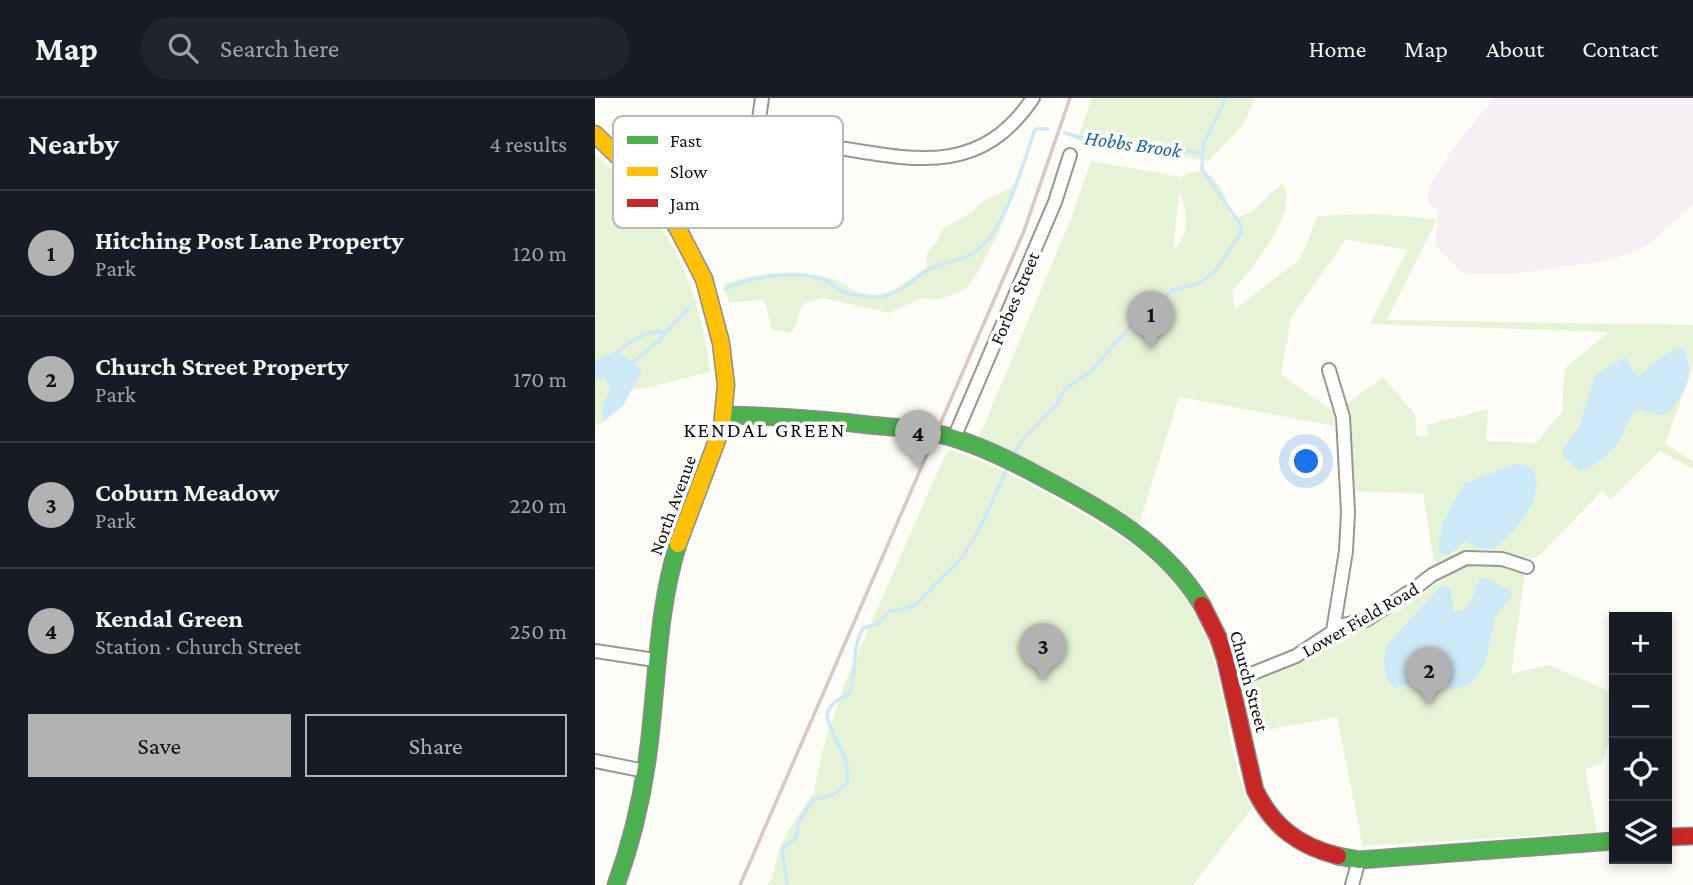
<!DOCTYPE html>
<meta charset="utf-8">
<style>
:root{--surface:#171b24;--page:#20242c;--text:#f1f3f6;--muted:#9ea1a6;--line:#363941;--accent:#b2b2b3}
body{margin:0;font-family:"Crimson Pro",serif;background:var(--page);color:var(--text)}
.controls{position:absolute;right:21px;bottom:21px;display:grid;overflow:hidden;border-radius:0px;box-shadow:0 4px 10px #0003}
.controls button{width:63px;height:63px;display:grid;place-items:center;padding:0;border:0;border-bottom:2px solid var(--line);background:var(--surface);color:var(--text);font:35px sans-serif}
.you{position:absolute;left:712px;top:364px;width:24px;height:24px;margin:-18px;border:5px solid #fff;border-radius:50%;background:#1a73e8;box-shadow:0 0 0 10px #1a73e833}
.badge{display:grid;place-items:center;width:46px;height:46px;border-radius:50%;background:var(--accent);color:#111;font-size:23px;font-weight:700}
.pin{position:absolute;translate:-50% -58px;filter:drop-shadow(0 2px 4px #0008)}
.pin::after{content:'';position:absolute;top:37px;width:24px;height:21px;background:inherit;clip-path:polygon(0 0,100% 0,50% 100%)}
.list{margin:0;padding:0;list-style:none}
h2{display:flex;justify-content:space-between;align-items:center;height:91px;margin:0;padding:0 28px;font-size:30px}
h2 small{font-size:23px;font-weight:400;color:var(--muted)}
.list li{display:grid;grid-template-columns:46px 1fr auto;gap:21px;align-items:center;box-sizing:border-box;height:126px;padding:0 28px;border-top:2px solid var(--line)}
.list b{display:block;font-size:26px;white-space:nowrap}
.list p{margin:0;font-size:23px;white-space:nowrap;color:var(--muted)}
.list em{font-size:23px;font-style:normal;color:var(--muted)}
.actions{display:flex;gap:14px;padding:21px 28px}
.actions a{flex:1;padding:16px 0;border:2px solid var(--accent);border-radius:0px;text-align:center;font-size:24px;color:var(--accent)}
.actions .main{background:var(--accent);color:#111}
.icon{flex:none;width:38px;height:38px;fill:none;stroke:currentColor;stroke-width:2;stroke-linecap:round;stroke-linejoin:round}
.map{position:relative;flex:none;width:1098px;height:787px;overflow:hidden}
header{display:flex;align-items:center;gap:42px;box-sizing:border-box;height:98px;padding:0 35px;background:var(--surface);border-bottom:2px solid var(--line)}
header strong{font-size:33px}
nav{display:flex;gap:38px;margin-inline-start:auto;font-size:24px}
.search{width:490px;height:63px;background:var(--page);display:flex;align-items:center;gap:18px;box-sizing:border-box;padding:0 24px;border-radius:38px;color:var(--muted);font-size:26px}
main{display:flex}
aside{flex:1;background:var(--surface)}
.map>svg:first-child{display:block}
.industrial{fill:#f5f0f3}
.green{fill:#e7f3d7;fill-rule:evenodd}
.water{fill:#cde8f7}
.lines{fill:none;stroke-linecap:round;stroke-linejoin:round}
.stream{stroke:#cde8f7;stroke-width:3.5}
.street-casing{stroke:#979795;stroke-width:16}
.fast-casing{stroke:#8e8d8b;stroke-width:19}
.slow-casing{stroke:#8e8d8b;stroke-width:19}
.jam-casing{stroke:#8e8d8b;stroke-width:19}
.street{stroke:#fffffe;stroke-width:12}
.fast{stroke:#4caf50;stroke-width:16}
.slow{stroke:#ffc107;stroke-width:16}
.jam{stroke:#c62828;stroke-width:16}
.rail{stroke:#d9c6c7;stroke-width:3.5}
.labels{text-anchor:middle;stroke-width:7;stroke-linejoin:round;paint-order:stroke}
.street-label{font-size:19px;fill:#111;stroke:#fff}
.water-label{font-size:21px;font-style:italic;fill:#1768a6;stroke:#fff}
.neighbourhood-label{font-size:21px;letter-spacing:2px;fill:#111;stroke:#fff}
.key{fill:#fff;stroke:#b8b8b8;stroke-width:2}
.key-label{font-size:19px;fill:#111}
</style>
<header>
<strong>Map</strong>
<div class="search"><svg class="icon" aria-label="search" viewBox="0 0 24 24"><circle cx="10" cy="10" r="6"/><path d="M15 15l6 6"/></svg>Search here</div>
<nav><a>Home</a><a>Map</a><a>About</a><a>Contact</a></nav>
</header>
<main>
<aside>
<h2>Nearby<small>4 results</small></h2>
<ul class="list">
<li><span class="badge">1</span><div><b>Hitching Post Lane Property</b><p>Park</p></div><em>120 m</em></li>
<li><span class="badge">2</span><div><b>Church Street Property</b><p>Park</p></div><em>170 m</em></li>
<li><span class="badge">3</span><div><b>Coburn Meadow</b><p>Park</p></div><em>220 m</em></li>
<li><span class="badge">4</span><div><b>Kendal Green</b><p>Station · Church Street</p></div><em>250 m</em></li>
</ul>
<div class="actions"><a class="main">Save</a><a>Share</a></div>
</aside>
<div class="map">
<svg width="1098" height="787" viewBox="0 0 1098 787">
<rect width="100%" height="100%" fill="#fdfcf7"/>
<path class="industrial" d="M899,0H1098V106L1055,146L1042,153L1011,163L911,177H883L867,174L843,151L840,144L843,121L841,111L834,107L833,91L856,53Z"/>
<g class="green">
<path d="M497,0H660L648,27L613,63L498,44L487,45L482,42Z"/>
<path d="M0,56C72,120 103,178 115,274L51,290L14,295L7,310L8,324L0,327Z"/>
<path d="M496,63L586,79L593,75L609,73C625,83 633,100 635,119C657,123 671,97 687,86C708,111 654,174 637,193L640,211L705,161L723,118L782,116L842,121L792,222L1098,227V269L1070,346L1098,363V371L1065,353L1016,401L1007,393L944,458C929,463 919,455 905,453C880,448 861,459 840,471L828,396L760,393L751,306L788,279L820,316L822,339L833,338L832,327L893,311L891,343L941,345L967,314L970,270L1014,234L775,226L812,152L751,141L696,220L686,276L739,314L740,328L584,299L544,426L451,373L444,371L432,362L410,352L398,350L384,339L475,123ZM584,94C593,112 595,137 578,153Z"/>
<path d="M425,79L404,134L383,174L370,192L343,202L327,200L294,215L228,200L208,206L199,231L194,235L177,231L170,205L166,202L134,205L129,187C157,174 211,170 240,182C255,189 267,200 285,196C303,193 316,179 331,170L332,155L342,144L347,131L377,114L390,102L414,91Z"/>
<path d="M355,352C398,366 435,386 474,408C544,448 591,474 617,556C633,606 633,663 657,710L598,787H172L177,781L183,755L193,733L219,694L228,650L251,582L350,357Z"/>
<path d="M900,464L930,474L916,576L953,567L1019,595V628L1007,665L990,671L1002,734L768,748L742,619L655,635L644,588L703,564L741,539L770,530L807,511L866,469L881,465Z"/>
</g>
<g class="water">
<path d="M1083,250L1088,251C1098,269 1095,285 1083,302C1078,309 1076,315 1067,317L1043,311C1034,318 1032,326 1028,336C1019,353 1003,368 984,373L967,356L972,344L984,330L999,278L1030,259L1039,275L1044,278L1069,257Z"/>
<path d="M22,252L47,272L28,308L8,324L7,310L15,291L10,280H0V263Z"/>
<path d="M920,366C931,366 939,369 941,380C944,408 919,436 898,451L884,450L870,443L856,455L848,458L844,455C841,433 858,402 870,385Z"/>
<path d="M885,481H893L917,494V498C911,507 903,511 900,521C892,550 894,587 856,592L834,571L828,574L818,585L801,590C787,581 788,562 792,547L845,489H855L859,514C877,515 878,494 885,481Z"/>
</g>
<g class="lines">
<g class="stream">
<path d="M470,35C513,50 560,51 606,55"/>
<path d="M130,191C156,178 202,172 230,182C237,185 241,191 248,194C256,197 266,198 275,199C298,202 313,185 331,173C345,164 363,164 377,156C409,138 427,68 439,34L441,31H453"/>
<path d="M22,255C35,243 51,232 69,234"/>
<path d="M36,266L63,243L95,208"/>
<path d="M417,358L431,338L462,306L471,290L495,274L541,222L578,192L605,185L620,173L646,135L645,126L607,71L608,47L631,0"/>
<path d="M192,787L187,750L201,740L203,725L218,702L238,697L252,685C252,680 253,673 252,668C250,656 231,625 232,617C234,605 246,600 255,595C262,573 256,551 268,530L284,525L294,513C329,510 325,500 347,479C352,474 358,470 363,464C384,437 398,403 411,372"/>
</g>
<defs>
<g id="street">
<path d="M166,52L163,28L167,0"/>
<path d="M72,111C108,86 143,53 187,46C209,43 230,48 251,51C328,64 388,74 438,0"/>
<path d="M80,123L156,68L166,52"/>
<path d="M734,272L748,319L753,414L751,453L738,533"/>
<path d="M359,340L460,104L475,57"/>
<path d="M0,553L60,562"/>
<path d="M636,584L701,558L748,527L771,522L819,491L837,477L871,460L907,461L932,469"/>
<path d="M0,663L50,673"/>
<path d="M757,787L764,762"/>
</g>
<g id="fast">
<path d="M130,317C178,318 226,321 274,327C299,329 324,331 348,337C383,346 415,362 446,379C507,411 571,446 607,507"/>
<path d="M743,758L764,762L1019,743"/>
<path d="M21,787C41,733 52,677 57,620C63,561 65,504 83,446"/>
</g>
<path id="slow" d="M0,36L47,82L82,129L109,181L126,245L131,287L127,329L83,446"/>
<g id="jam">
<path d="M607,507L623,539L630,560L660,692C678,729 704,748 743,758"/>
<path d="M1072,739L1098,738"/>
</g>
</defs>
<use href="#street" class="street-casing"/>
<use href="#fast" class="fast-casing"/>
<use href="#slow" class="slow-casing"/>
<use href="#jam" class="jam-casing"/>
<use href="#street" class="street"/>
<use href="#fast" class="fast"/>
<use href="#slow" class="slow"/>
<use href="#jam" class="jam"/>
<path class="rail" d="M145,787L429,133L475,0"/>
</g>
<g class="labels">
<g class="street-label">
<text transform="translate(419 200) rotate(-67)" y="7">Forbes Street</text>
<text transform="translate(77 407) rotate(-70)" y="7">North Avenue</text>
<text transform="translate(765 521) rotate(-30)" y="7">Lower Field Road</text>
<text transform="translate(655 583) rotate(75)" y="7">Church Street</text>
</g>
<g class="water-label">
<text transform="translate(538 46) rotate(8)" y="7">Hobbs Brook</text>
</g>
<g class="neighbourhood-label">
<text x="170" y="339">KENDAL GREEN</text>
</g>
</g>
<rect x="18" y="18" width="230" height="112" rx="10" class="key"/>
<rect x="32" y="38" width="31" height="8" fill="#4caf50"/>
<rect x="32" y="69" width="31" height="9" fill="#ffc107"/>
<rect x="32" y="101" width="31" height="8" fill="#c62828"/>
<g class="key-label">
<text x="75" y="49">Fast</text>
<text x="75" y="80">Slow</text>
<text x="75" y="112">Jam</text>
</g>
</svg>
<div class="controls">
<button>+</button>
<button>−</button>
<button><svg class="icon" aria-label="locate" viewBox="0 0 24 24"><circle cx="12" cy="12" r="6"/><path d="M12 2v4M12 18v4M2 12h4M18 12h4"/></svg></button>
<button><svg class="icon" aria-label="layers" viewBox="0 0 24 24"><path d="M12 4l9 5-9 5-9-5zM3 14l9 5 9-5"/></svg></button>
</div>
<div class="you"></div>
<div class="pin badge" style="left:556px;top:251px">1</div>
<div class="pin badge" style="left:834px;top:607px">2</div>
<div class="pin badge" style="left:448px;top:583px">3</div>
<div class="pin badge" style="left:323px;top:370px">4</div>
</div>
</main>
